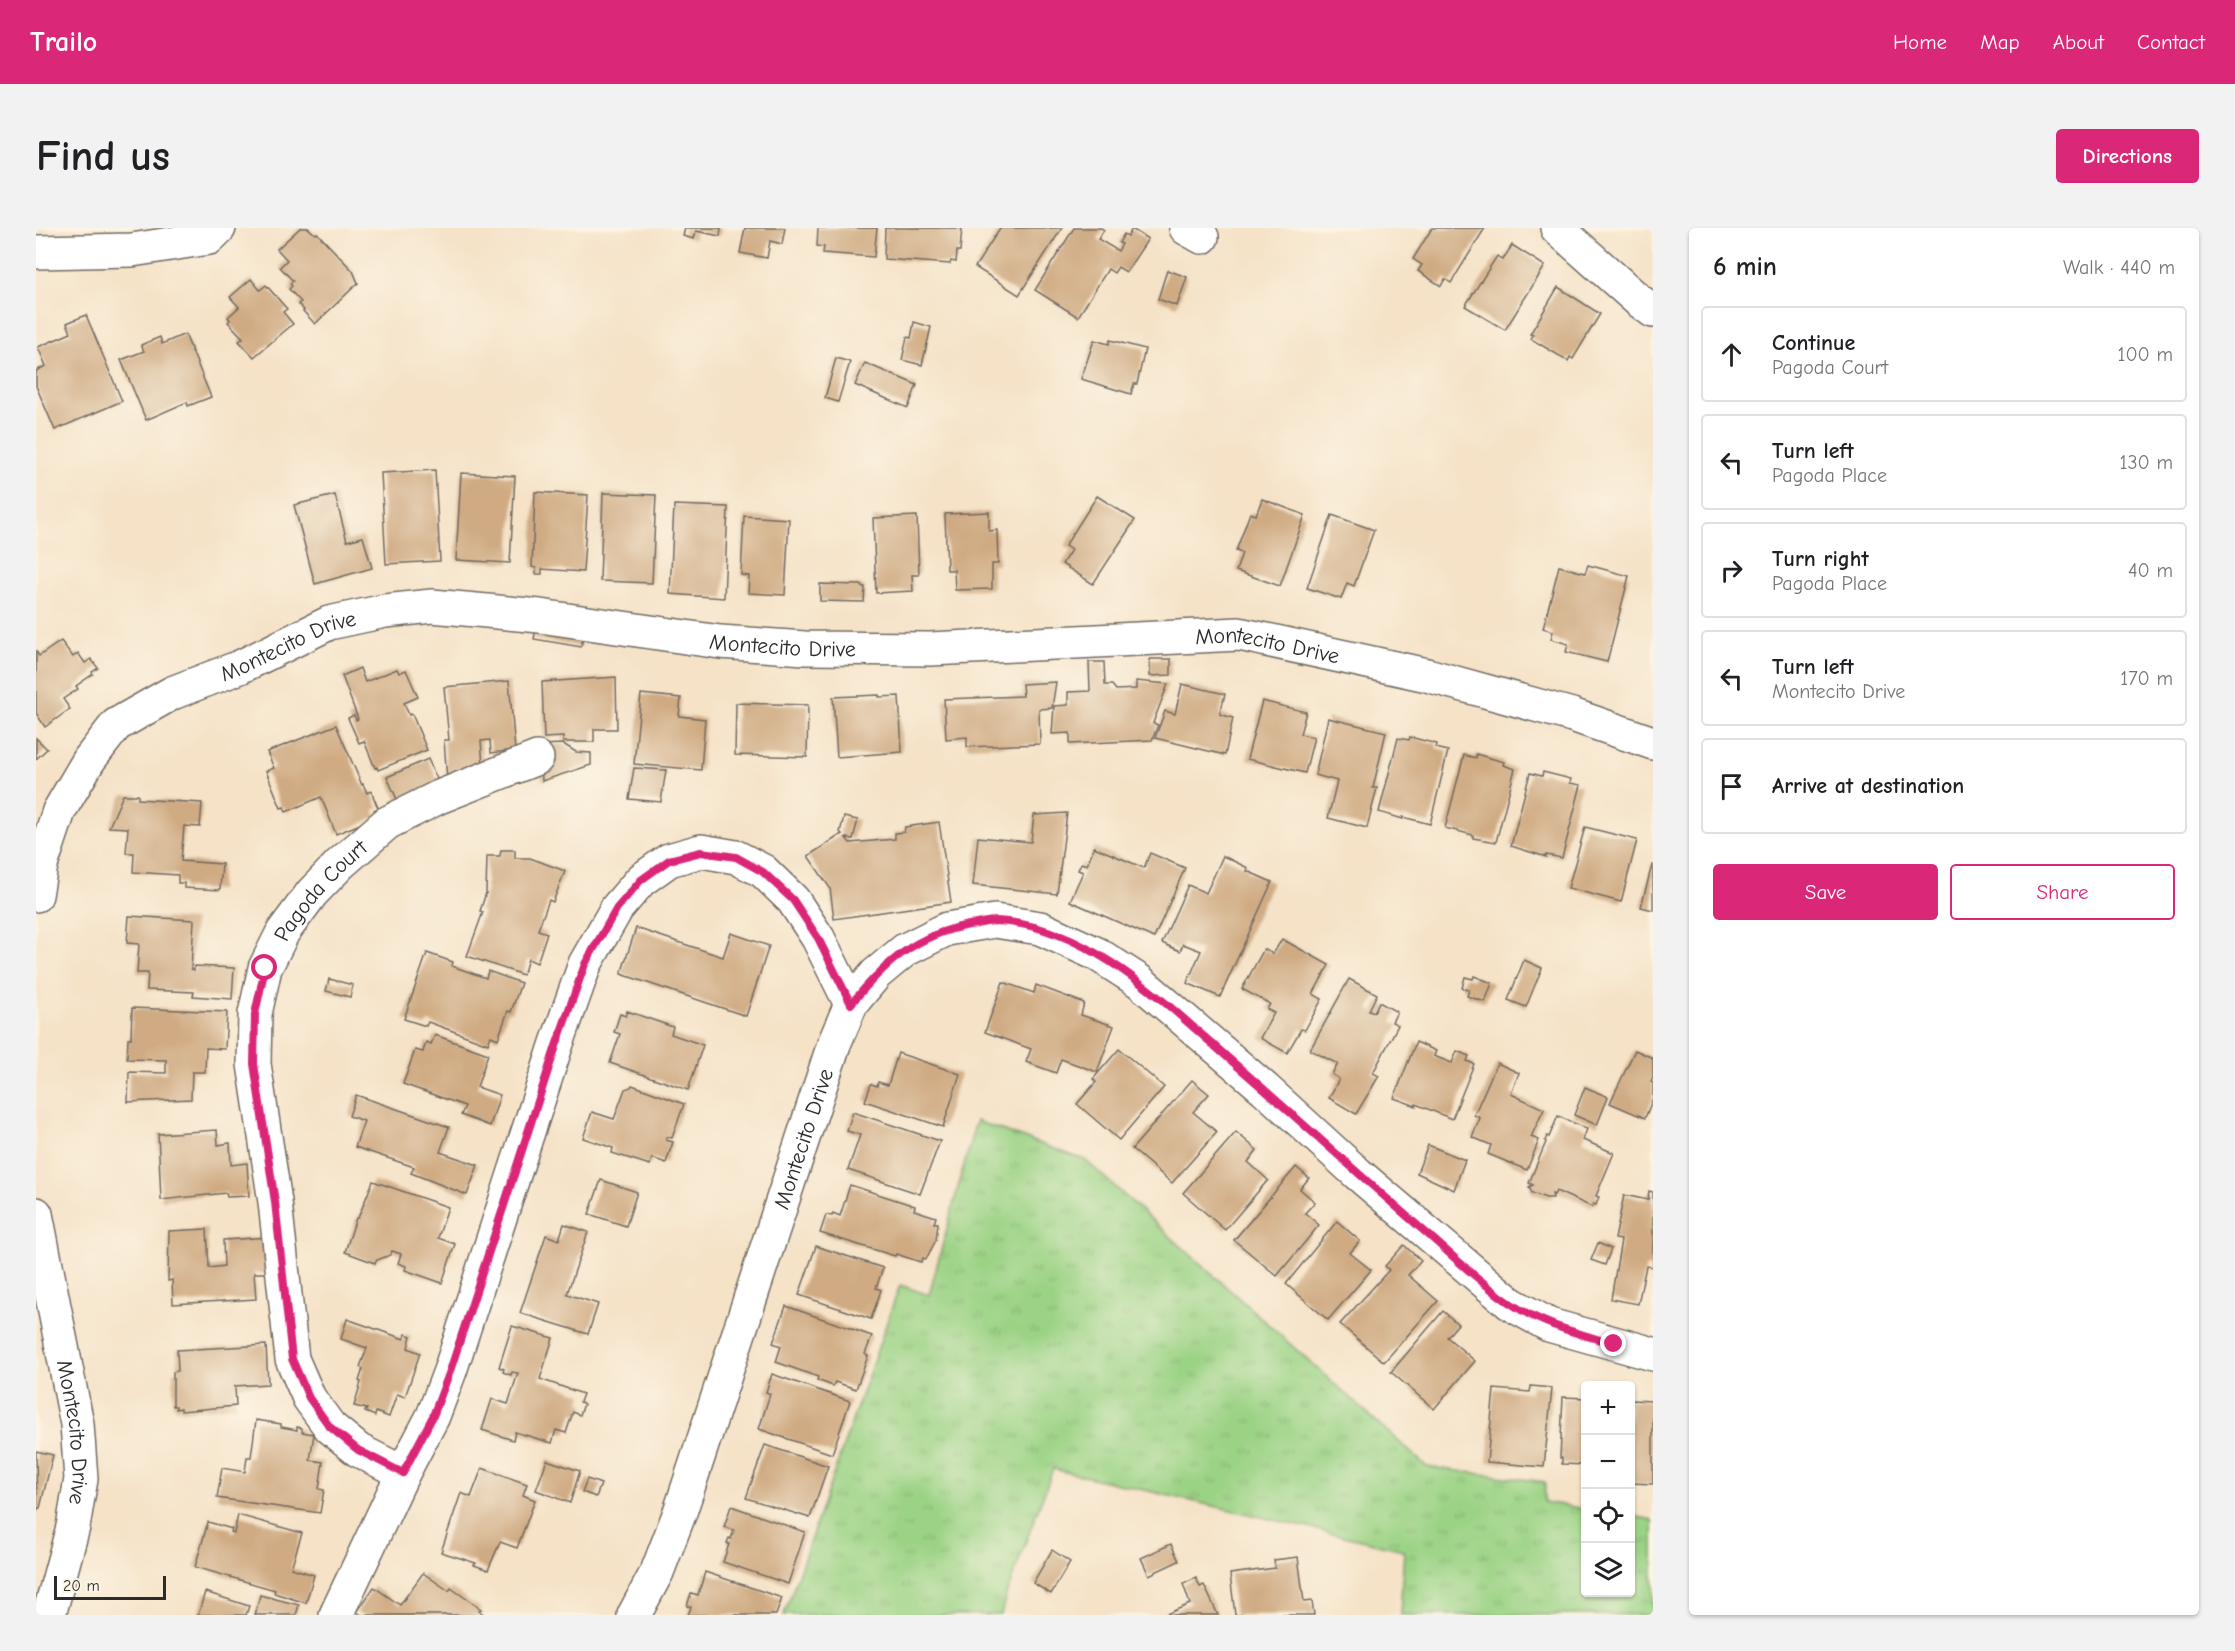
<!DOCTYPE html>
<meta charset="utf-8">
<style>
:root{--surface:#fff;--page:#f2f2f2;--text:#202124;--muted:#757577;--line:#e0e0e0;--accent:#db2777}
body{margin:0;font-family:"Comic Neue",sans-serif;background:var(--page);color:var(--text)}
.controls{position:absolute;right:18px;bottom:18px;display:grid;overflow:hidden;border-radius:6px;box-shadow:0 2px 4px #0004}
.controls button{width:54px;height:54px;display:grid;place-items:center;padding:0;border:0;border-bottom:2px solid var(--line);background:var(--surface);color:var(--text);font:30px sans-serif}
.scale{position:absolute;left:18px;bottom:15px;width:112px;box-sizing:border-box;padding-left:6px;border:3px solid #2b2b2b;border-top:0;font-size:16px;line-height:21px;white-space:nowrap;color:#2b2b2b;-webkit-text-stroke:4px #fcf5e5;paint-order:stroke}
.stop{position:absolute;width:18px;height:18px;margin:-14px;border:4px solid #db2777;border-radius:50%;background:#fff}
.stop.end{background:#db2777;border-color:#fff;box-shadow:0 2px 6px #0008}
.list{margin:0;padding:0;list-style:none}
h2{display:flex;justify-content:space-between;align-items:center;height:78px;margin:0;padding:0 24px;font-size:26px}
h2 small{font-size:20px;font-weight:400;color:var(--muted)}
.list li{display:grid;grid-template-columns:39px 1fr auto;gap:18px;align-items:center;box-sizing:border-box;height:96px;margin:0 12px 12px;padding:0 12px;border:2px solid var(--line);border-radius:6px}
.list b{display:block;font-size:22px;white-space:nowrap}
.list p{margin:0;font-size:20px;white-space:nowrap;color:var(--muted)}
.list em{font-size:20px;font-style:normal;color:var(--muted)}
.actions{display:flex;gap:12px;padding:18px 24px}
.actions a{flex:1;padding:14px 0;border:2px solid var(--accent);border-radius:6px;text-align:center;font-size:21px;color:var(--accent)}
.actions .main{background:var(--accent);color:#fff}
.icon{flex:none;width:33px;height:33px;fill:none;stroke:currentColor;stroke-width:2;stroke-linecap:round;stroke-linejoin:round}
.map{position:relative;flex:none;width:1617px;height:1387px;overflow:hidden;border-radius:6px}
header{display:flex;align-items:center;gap:36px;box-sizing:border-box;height:84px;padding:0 30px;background:var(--accent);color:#fff}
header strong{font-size:28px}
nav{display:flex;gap:33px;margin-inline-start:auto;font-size:21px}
.intro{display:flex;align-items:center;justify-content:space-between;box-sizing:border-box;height:144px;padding:0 36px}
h1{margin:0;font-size:42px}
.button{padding:15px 27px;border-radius:6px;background:var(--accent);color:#fff;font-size:21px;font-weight:700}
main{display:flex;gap:36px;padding:0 36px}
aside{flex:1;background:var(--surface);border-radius:6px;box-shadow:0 2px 4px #0004}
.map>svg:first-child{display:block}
.grass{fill:url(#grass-tufts);stroke:#637f58;stroke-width:1.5}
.building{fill:#cfaa82}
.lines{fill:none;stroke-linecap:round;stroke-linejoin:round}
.street-casing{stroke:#726b62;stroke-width:36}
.street{stroke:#fff;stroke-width:33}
.route{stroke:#db2777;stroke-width:8}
.labels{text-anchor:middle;stroke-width:5;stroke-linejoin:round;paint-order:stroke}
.street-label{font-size:22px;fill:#2b2b2b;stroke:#fcf5e5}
</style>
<header>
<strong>Trailo</strong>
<nav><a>Home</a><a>Map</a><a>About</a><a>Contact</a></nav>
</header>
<div class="intro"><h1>Find us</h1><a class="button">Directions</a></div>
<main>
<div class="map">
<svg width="1617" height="1387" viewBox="0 0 1617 1387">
<defs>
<pattern id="grass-tufts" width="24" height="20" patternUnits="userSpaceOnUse" patternTransform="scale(1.5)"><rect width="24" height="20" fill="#9bd385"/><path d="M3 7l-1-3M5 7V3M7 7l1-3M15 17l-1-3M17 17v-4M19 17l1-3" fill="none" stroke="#86b573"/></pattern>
</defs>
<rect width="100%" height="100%" fill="#fcf5e5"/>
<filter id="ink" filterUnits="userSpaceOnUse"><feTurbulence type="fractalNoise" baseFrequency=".0167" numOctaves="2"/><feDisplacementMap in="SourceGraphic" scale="12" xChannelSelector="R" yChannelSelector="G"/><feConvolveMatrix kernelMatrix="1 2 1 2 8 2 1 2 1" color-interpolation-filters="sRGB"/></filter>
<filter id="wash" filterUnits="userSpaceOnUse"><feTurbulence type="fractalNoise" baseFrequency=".008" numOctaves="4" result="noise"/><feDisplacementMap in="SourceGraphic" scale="24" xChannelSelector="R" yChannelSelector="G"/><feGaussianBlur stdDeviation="1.35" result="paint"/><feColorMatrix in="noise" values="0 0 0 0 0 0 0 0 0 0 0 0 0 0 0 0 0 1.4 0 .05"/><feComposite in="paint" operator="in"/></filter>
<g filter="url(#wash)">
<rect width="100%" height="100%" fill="#f5e2c7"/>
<path class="grass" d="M940,893L1049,932L1391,1239L1509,1254L1508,1274L1549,1281L1550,1364H1594L1595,1288L1617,1292V1387H1364L1368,1322L1017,1241L970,1367L965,1387H748L864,1057L893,1067Z"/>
<g id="blocks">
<g class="building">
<path d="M264,0H272L279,6L281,5L317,43L322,55L279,96L267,83L268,82L262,76L265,74L253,61L256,58L254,56L257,53L244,39L251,32L241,21Z"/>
<path d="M649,0H685L684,8L660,3L658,11L647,8Z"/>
<path d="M709,0H749L746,16L734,13L731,30L704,25Z"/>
<path d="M782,0H841L838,29L787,25L788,19L781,18Z"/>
<path d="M849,0H926L924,23H921L920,34L915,33L914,36L848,31Z"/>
<path d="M964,0H1026L983,67L939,39Z"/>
<path d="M1038,0H1065L1068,2L1062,11L1082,23L1086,16L1083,15L1088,6L1092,8L1096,1L1112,11L1090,44L1082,39L1078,45L1072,41L1042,89L999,62Z"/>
<path d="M1396,0H1449L1415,55L1409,51L1405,58L1382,43L1386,37L1377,31Z"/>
<path d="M1476,17L1509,38L1469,102L1429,78L1461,28L1467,32Z"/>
<path d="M1131,42L1151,49L1141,78L1122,71Z"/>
<path d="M215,51L224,62L230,57L251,81L247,84L257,96L218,129L203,113L207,110L192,94L194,92L192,89L203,79L194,69Z"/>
<path d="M1522,59L1564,86L1537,131L1534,129L1532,133L1495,111L1497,107L1494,106Z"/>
<path d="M50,87L86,173L19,202L0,158V143L10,138L2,119L35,105L31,95Z"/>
<path d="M878,94L895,99L886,137L866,132L871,109L875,110Z"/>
<path d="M149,106L175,169L152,178L151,174L110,192L85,132L108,123L105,117L124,109L126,116Z"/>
<path d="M1058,112L1073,116L1074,112L1109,121L1101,156H1098L1095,166L1045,151Z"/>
<path d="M800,130L814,134L802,174L789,170Z"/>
<path d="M829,135L881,157L872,180L819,157Z"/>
<path d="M399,242L404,333L350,336L345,245Z"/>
<path d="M425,245L479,248L474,335L420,332Z"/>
<path d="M499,264L552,267L547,344L506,341V346H500V340L496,339Z"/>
<path d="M567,265L620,267L616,355L564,353Z"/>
<path d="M299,267L311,313L327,309L336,340L279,356L258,277Z"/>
<path d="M1061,268L1099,292L1057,356L1026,336L1035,322L1029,318Z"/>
<path d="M1226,271L1269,287L1244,358L1200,343L1206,325L1200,323L1214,285L1220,287Z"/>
<path d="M638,277L692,279L688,370L634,366Z"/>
<path d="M953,284V303L961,302L962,336H956V361L919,362L918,342H911L909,286Z"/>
<path d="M1296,287L1338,302L1318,358L1311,355L1305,371L1271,360Z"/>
<path d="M708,288L753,291L749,367L712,365L713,348L705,347Z"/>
<path d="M881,288L883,347H876L877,363L840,365L837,290Z"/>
<path d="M1552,337L1593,348L1571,434L1530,424L1532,416L1515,411L1517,403L1507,400L1523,338L1549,345Z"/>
<path d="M784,356L826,357V359H829L828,374L784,373Z"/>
<path d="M501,396L548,404L545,419L498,411Z"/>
<path d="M25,413L37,429L42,425L49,435L55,431L62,440L56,444L57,446L40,458L42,461L27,471L34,481L9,499L0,485V423L3,428Z"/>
<path d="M1114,431H1135V447L1114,448Z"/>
<path d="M1053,434H1068L1069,457H1076L1080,462L1100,461V453L1132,456L1117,495L1122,497L1116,512L1034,516V505L1016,506L1018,478L1032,477V464L1054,463Z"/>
<path d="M324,440L329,454L361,441L363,445L370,442L382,469L368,475L373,487L376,486L391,522L342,542L341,539L339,540L328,513L323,515L312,490L318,487L320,492L322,491L306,448Z"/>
<path d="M580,449L581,501H558V514H527V509L508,510L506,454Z"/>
<path d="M473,453L479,522L455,525L454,512L445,513L448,549L411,552L408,512H413L408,459Z"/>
<path d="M1020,454L1016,480L1003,481L1004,516L931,519V509L910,511L908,471L987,468L986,456Z"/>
<path d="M1146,456L1189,466L1184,486L1197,490L1189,527L1119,510L1129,483L1139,486Z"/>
<path d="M605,466L645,470L643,488L669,491L665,542L598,536Z"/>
<path d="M843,467V469L863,468L866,524L801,529L797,469Z"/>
<path d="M1226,473L1270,484L1264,506L1278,509L1269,545L1211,531Z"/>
<path d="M700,475L772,477L771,529L699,527Z"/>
<path d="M1292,490L1350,504L1337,560H1341L1331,600L1292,590L1301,553L1279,547Z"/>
<path d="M300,497L326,557L327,556L331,565L335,563L342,580L338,582L341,589L300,606L285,569L250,584L248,579L245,580L230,543L238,540L231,524Z"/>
<path d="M1374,509L1401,516L1400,520L1412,523L1394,596L1367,589V591L1343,584L1362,510L1373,512Z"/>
<path d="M0,510L11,521L0,531Z"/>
<path d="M527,516L540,524L555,525V537L506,553L504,517Z"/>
<path d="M1440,526L1468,534L1467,537L1479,541L1460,614L1437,610V607L1409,600L1428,527L1440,530Z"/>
<path d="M392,531L406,562L364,578L351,549Z"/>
<path d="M598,540L630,542L625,574L593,571Z"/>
<path d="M1507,544L1535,551L1534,555L1545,557L1526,630L1510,627V629L1475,618L1494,545L1506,548Z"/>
<path d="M87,567H102V571L166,575L164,599L148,598L145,633L186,636L184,662L148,660V655H142V647L97,644L98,625H90L92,600L73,599Z"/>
<path d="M1031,585L1021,666L937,657L942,609L995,614L998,587Z"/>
<path d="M808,589L822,592L817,611L810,610L814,615L859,611V605L868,604L869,599L903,594L915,674L798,691L794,660L772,628L806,606L804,604Z"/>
<path d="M1549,599L1601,612L1585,674L1532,660Z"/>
<path d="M1058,619L1108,640L1114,625L1149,640L1118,710L1034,673L1047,644L1042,642L1045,635L1051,637Z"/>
<path d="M465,622H479V630H494L529,643L517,674L513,672L502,702L511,705L501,735L492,731L487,747L431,728L447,684L444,683L450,665L451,628H464Z"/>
<path d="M1187,628L1212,640L1211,643L1236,654L1184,769L1151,755L1165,723L1147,716L1144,723L1126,715L1152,657L1170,665Z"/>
<path d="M1616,637H1617V682L1605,679Z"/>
<path d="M93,688L158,692L155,741L158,742L159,738L198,740L196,771L157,768L158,764L111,762L112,745H101L103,716L91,715Z"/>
<path d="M600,700L687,729L695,705L733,718L710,788L585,746Z"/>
<path d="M1246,711L1293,737L1277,766L1286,771L1269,802L1265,801L1251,825L1224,810L1238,785L1231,781L1234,776L1206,761L1228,721L1237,726Z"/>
<path d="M391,725L417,734L416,738L450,750L452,743L485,755L475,784L472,783L462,811L455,808L452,816L392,794L390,798L368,791Z"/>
<path d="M1488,732L1506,740L1490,779L1472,772Z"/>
<path d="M1438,748L1456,755L1449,774L1431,768L1433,762L1426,760L1429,749L1437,751Z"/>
<path d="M293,751L317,757L314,769L290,763Z"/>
<path d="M1313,751L1341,766L1333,782L1338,784L1343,774L1361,784L1356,794L1362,797L1337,845L1343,848L1320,886L1293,870L1303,851L1296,846L1302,836L1274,822Z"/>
<path d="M967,754L998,765L1000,757L1048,775L1045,787L1078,798L1061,844L1025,831L1020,845L990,834L995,821L949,804Z"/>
<path d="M96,780L191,784L189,821L170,820L169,844H156L155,871L92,874L93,844L130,845V832L91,831L92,810H95Z"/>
<path d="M591,783L637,799L635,806L667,817L652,862L574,835L584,806L578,804L584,786L590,788Z"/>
<path d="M399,807L452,826L441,859L464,867L454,898L425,887L429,878L367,856L379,822L387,824L390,814L395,816Z"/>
<path d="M1380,814L1400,823L1398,828L1416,835L1421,823L1433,828L1431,833L1438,836L1416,891L1380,876V878L1358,870Z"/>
<path d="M1083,821L1128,859L1083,912L1041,876L1060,854L1057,851Z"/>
<path d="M1599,822L1617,830V849L1615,854L1617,855V870L1609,890L1574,875Z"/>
<path d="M862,825L924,846L907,899L829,873L835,856L841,858L842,854L852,857Z"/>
<path d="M1461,835L1483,845L1475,866L1508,881L1495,909L1503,912L1491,942L1452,926L1455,917L1436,909L1444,890L1438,887Z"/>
<path d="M1156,852L1173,866L1157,884L1181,904L1136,955L1096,921Z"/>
<path d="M596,857L648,876L636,910L631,909L630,912L637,914L630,935L616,930L614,937L576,925L577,920L547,910L556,884L578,891L589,861L595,859Z"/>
<path d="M1549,859L1572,869L1561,897L1538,887Z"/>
<path d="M320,867L413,899L404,924L442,937L431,967L375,945L378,939L319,919L328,893L313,888Z"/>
<path d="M817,884L904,913L884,966L812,942L824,907L811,903Z"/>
<path d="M1522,888L1551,901L1547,912L1578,925L1560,968L1563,969L1560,977L1557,976L1556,979L1520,963L1518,967L1516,966L1517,970H1510L1496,965L1493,959L1497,957L1493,955L1510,914L1509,913L1511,908L1513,909Z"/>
<path d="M181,902L182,917L194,915L195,937L211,935L213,968L191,969L190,965L125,972L122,906Z"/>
<path d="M1200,904L1221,922L1212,934L1232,952L1189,1002L1147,965Z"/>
<path d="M1392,917L1429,932L1418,962L1381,945Z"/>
<path d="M1260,939L1273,950L1264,961L1279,974L1269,985L1283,997L1241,1048L1198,1012Z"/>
<path d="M565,952L601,964L590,998L553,986Z"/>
<path d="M337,953L412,979L402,1010L419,1016L406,1055L369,1042L370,1038L362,1035L365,1026L356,1023L354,1027L341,1032L339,1035L309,1024L320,990H322Z"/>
<path d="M814,957L879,978L878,982L900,989L898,995H902L900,1012L890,1031L887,1030L885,1034L860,1026L859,1028L784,1005L790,987L796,988L797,985L804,988Z"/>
<path d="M1613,963L1617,964V1039L1610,1038L1602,1076L1575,1071L1585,1012L1579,1011L1588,967L1612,972Z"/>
<path d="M1301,993L1324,1013L1314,1025L1335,1042L1292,1092L1250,1056Z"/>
<path d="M528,996L552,1004L531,1066L562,1076L552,1106L484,1085L510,1007L523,1012Z"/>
<path d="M171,1001L173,1040L188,1038L187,1012L233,1009L235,1045H218L220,1071L137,1076L136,1052L132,1053L133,1003Z"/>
<path d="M1562,1015L1575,1021L1569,1037L1555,1032Z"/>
<path d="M1368,1017L1385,1033L1372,1047L1402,1073L1348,1134L1304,1096L1353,1042L1349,1038Z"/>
<path d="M780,1018L847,1040L840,1060L845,1062L835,1091L763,1067Z"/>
<path d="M750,1078L836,1108L829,1126L832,1128L820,1161L799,1154L797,1158L781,1152L782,1149L740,1134L745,1118L737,1115Z"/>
<path d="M1407,1083L1422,1096L1411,1109L1439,1133L1398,1181L1355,1144Z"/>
<path d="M311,1091L368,1111L370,1106L375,1108L372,1120L384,1125L369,1169L361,1166L353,1189L340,1184L339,1188L329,1184L331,1181L318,1178L325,1154L323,1153L327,1141L324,1139L331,1120L305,1111Z"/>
<path d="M476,1098L517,1110L504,1151L547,1166L544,1174L548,1176L544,1187L537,1184L530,1205L520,1202L516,1215L479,1204L477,1212L446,1202L456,1171L472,1176L482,1145L476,1144L475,1147L467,1144L468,1141L463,1139Z"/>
<path d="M230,1117L232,1156L199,1158L200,1178L145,1183V1180L140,1181V1178H137V1144L142,1143L141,1122Z"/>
<path d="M736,1146L814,1173L796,1226L723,1201L734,1166L730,1164Z"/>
<path d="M1495,1158L1516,1160L1508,1239L1451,1234L1458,1161L1494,1164Z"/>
<path d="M1527,1169L1550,1170V1237L1526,1236V1230H1524Z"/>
<path d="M1594,1172L1617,1173V1256L1594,1255Z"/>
<path d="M220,1192L245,1196V1199L261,1202V1199L266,1200V1204L278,1206L274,1232L287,1234L283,1261L288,1262L284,1285L181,1270L186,1240L209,1244L211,1229H215Z"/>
<path d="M729,1217L792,1238L774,1290L710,1270Z"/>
<path d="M0,1223L17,1227L4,1280H2L1,1284Z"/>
<path d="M511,1232L544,1243L534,1275L500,1262Z"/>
<path d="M446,1240L491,1256L487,1267L499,1272L481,1320L464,1314L452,1342L438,1337L440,1335L405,1324L425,1265L435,1269Z"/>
<path d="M551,1251L565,1256L560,1269L546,1264Z"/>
<path d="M695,1278L769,1304L752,1356L687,1334L693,1316L691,1315L693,1310L695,1311L698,1302L688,1299Z"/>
<path d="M202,1287L266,1305L255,1340L278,1347L270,1375L238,1365L239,1362L159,1339L172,1294L196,1301L195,1304L198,1305Z"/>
<path d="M1135,1316L1143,1333L1113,1347L1105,1330Z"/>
<path d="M1016,1322L1034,1334L1015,1366L997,1355Z"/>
<path d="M1262,1329L1268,1374L1276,1373L1278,1387H1199L1194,1346L1239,1340L1238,1332Z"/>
<path d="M669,1344L746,1370L740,1387H652L655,1379L651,1378L655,1365L662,1367Z"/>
<path d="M387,1345L413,1363L415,1360L445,1381L443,1383L449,1387H325L321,1384L338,1359L364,1377Z"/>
<path d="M1160,1350L1164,1359L1168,1357L1182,1387H1128L1154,1376L1147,1356Z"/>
<path d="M169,1364L213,1378L210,1387H162Z"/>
<path d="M224,1367L263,1377L260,1387H219Z"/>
</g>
</g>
</g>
<g filter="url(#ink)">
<use href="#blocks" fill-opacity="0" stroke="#726b62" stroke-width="1.5"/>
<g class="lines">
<defs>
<g id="street">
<path d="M1150,0L1166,9"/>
<path d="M1521,0L1602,72L1617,83"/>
<path d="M0,24L96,22L173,10L183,0"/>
<path id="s1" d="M0,667L5,637L23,583L53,532L80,497L136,465L204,439L293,395L349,383L396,378L451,383L504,388L684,414L769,420L894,421L1203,406L1391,447L1536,487L1617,515"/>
<path id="s2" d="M0,986L41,1196L45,1251L37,1299L13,1387"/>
<path id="s3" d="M367,1245L322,1222L294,1199L273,1170L256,1131L239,974L218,836L219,786L229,740L247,704L276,665L304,636L351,595L403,569L501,530"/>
<path d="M300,1387L367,1245L397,1188L414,1143L520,818L549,736L581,680L605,652L633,632L665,623L700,629L727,643L757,672L782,710L815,776"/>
<path id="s4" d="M598,1387L621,1344L644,1284L798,816L815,776L840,746L869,722L911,701L959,693L1004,700L1061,726L1103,753L1229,861L1322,946L1475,1076L1513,1097L1617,1126"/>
</g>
</defs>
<use href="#street" class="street-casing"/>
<use href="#street" class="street"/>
</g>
</g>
<g class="lines" filter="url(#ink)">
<path class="route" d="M229,740L219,786L218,836L239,974L256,1131L273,1170L294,1199L322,1222L367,1245L397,1188L414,1143L520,818L549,736L581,680L605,652L633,632L665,624L700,629L727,644L757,672L782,710L815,776C849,735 879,707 933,697C942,696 952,693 961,693C1052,698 1126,772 1191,829C1257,886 1321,945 1388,1003C1416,1027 1443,1054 1474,1075C1506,1097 1542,1105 1578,1116"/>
</g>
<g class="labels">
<g class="street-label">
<text dy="8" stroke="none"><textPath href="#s1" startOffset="885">Montecito Drive</textPath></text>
<text dy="8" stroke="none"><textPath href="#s1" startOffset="381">Montecito Drive</textPath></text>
<text dy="8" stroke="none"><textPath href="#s1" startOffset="1371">Montecito Drive</textPath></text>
<text dy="8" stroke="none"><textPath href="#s3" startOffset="656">Pagoda Court</textPath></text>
<text dy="8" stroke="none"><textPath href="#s4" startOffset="506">Montecito Drive</textPath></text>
<text dy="8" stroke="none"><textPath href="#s2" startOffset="222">Montecito Drive</textPath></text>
</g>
</g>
</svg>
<div class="controls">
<button>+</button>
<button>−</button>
<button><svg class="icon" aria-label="locate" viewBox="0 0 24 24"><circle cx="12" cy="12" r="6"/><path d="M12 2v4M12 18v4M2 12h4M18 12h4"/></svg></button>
<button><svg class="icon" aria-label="layers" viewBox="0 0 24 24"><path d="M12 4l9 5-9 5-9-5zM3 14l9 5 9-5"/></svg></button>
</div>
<div class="scale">20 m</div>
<div class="stop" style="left:229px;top:740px"></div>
<div class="stop end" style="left:1578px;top:1116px"></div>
</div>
<aside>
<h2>6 min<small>Walk · 440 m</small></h2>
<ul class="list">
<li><svg class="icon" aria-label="ahead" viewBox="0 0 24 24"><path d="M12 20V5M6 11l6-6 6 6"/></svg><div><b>Continue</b><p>Pagoda Court</p></div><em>100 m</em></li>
<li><svg class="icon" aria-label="left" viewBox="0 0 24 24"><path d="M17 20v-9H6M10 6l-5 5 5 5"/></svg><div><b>Turn left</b><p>Pagoda Place</p></div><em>130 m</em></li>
<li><svg class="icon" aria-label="right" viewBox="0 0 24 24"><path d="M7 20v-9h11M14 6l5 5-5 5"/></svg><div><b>Turn right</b><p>Pagoda Place</p></div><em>40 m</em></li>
<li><svg class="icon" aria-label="left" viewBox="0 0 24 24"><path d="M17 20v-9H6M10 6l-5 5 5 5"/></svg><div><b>Turn left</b><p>Montecito Drive</p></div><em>170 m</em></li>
<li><svg class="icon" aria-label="arrive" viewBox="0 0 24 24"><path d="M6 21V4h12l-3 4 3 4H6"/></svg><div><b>Arrive at destination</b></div></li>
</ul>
<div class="actions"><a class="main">Save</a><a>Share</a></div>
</aside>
</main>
